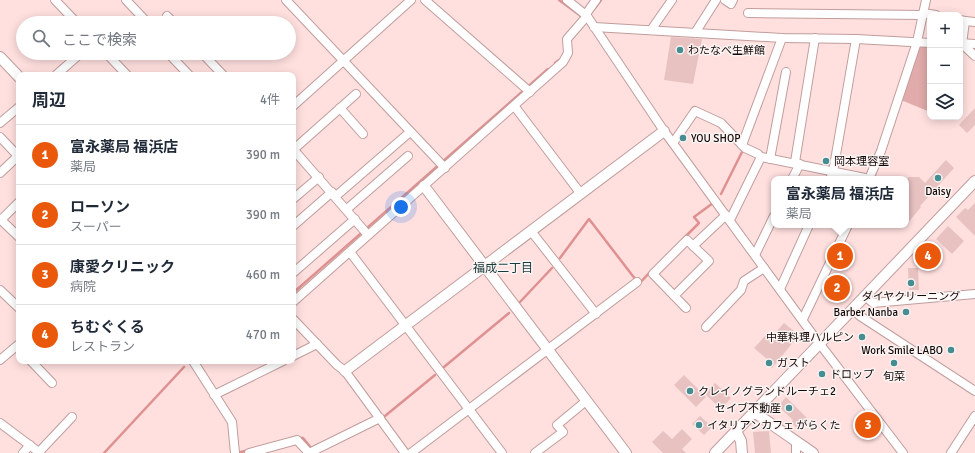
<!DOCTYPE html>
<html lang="ja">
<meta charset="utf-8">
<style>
:root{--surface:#fff;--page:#f2f2f3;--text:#1f2937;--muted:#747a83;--line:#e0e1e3;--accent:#ea580c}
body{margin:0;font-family:Signika,"Noto Sans JP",sans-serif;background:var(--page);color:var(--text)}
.controls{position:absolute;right:12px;top:12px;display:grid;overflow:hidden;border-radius:8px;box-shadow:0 2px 10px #0003}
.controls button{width:36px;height:36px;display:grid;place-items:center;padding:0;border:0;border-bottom:1px solid var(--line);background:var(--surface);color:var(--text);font:20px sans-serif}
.you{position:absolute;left:401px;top:207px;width:14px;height:14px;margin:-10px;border:3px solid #fff;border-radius:50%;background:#1a73e8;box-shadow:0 0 0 6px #1a73e833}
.badge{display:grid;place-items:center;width:26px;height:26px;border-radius:50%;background:var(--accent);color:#fff;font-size:13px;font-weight:700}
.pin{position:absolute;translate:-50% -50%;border:2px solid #fff;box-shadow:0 1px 4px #0006}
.popup{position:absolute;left:771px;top:176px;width:138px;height:52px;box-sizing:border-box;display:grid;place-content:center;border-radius:8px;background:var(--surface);filter:drop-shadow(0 1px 3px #0005);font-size:13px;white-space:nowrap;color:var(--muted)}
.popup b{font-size:15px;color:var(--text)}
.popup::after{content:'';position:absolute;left:50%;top:100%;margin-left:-8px;border:8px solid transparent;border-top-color:var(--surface)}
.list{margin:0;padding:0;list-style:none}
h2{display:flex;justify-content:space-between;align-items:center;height:52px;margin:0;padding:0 16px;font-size:17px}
h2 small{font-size:13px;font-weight:400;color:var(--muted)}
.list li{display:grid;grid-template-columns:26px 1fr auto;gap:12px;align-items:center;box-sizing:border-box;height:60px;padding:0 16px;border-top:1px solid var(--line)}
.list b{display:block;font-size:15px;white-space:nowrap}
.list p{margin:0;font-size:13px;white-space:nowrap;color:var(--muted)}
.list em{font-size:13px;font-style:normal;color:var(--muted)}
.icon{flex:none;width:22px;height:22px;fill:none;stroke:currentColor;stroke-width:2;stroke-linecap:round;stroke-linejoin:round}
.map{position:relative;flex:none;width:975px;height:453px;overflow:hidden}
.search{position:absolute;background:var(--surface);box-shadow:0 2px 10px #0003;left:16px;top:16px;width:280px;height:44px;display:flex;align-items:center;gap:10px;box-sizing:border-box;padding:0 14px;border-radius:22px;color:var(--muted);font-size:15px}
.panel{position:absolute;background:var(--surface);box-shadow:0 2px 10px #0003;left:16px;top:72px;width:280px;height:292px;border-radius:8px}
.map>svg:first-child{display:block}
.green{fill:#e0abaa}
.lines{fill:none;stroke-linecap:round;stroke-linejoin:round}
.stream{stroke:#de9190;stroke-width:2.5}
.building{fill:#e7c2c1}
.minor-casing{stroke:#c19d9c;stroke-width:10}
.tertiary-casing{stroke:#c19d9c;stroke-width:12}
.minor{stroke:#fff;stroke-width:8}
.tertiary{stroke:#fff;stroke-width:10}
.poi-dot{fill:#458d91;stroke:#fbf4f3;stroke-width:1.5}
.labels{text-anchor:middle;stroke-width:3;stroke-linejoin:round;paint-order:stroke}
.poi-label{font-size:11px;fill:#140909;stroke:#fbf4f3;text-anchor:start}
.neighbourhood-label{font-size:12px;fill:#183a3c;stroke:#fbf4f3}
</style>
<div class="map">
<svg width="975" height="453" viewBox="0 0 975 453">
<rect width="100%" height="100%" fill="#ffe0df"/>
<path class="green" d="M923,46H930V112L901,100L919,48Z"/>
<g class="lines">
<g class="stream">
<path d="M559,0L581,16"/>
<path d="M595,8L601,0"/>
<path d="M555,63L559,60"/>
<path d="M721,194L743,150"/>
<path d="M685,237L699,223L694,217L713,203"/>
<path d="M560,258L589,219L639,284L650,272"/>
<path d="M293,293L548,69"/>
<path d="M520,302L552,268"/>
<path d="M444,367L509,313"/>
<path d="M385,416L435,375"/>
<path d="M299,438H303L312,449"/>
<path d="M104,453L184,367"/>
<path d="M237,453L249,450"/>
</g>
</g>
<g class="building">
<path d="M671,37L702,39L693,84L664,80Z"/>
<path d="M975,108V125L967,133L959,125Z"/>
<path d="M946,160L954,168L920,206L921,207L906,225V180L909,177H919L925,183Z"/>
<path d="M975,203V236L956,217L965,208L968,210Z"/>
<path d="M948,226L964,241L952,254L936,239Z"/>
<path d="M931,247L937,256L927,262L921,253Z"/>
<path d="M908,268H918L919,290H909Z"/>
<path d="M832,273L835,274L851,290L842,299L827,282Z"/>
<path d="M784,323L799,335L772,368L765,362L767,359L754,348L766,335L770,339Z"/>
<path d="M684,375L706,397L696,407L674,385Z"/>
<path d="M715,383L731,398L721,409L705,394Z"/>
<path d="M786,397L807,418L798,429L791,423L793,420L778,406Z"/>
<path d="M700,416L712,427L704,435L692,424Z"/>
<path d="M682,429L692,439L682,449L686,453H663L652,442L663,431L672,439Z"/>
<path d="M769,431L771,453H755L753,432Z"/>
</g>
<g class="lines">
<defs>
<g id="minor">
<path d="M55,0L77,23"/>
<path d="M126,0L145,20V23"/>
<path d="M286,0L445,168"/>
<path d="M425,0L530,92"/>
<path d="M567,0L587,16L664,131L813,335L903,453"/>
<path d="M725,0L731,4L733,0"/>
<path d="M748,13L923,15"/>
<path d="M923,13L936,15"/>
<path d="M586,14L596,0"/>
<path d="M167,16L174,23"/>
<path d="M960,20L965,21L962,44L975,56"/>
<path d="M965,21L975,22"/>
<path d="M594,27L782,38L856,39L930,43"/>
<path d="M651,30L672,0"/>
<path d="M695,33L716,0"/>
<path d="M960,43L975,44"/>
<path d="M106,53L127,75"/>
<path d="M168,53L189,75"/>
<path d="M202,53L223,75"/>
<path d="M56,75L81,53"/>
<path d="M293,106L411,0"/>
<path d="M515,107L581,194"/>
<path d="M340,108L363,134"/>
<path d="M0,123L19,107"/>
<path d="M0,137L19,157"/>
<path d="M673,143L695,111L721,123L745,148L758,154L761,157"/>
<path d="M742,145L782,38"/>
<path d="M293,149L368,235"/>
<path d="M293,150L356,94"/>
<path d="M770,159L786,72"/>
<path d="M795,162L815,38"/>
<path d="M0,173L18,156"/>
<path d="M792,179L800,164"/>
<path d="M830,179L833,172L856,39"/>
<path d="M869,179L881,151L917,42L926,0"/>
<path d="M336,196L410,132"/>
<path d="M293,199L319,177"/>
<path d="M347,209L408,156"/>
<path d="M0,219L19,237"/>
<path d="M1,220L19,202"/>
<path d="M730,220L761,157L870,179"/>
<path d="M293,226L332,192"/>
<path d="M531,231L596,314"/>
<path d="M693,246L726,215"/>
<path d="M350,252L502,453"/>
<path d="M755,255L774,216"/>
<path d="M293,273L355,219"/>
<path d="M780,289L809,225"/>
<path d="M0,290L19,308"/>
<path d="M674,296L709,261L687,240L653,274L686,308"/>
<path d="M865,296L873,303L975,294"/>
<path d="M293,302L563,62L568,53L567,39L587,16"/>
<path d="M853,310L860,316L975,391"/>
<path d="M293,319L337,365L345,371L405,453"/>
<path d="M803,319L848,225"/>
<path d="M706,327L741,290L744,281L764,268"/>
<path d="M293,356L317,344"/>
<path d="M0,360L19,344"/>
<path d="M31,361L52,383"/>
<path d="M193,361L232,422L235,453"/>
<path d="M214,395L283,361"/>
<path d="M0,423L40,453"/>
<path d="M796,442V453"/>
<path d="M39,452L72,417"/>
<path d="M23,453L30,445"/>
<path d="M249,453L297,440L309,453L380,418"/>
<path d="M411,453L637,282"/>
<path d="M535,453L563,432L557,425L586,401"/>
<path d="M951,453L975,416"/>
</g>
<g id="tertiary">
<path d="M0,57L19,77"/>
<path d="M424,186L626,453"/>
<path d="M345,371L664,131"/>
<path d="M754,412L813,453"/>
<path d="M736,431L741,441L742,453"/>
<path d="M715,453L975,181"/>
</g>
</defs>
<use href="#minor" class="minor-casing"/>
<use href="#tertiary" class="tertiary-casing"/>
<use href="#minor" class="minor"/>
<use href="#tertiary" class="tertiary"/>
</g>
<g class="poi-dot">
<circle cx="680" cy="50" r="4"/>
<circle cx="683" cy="138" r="4"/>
<circle cx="826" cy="161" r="4"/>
<circle cx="938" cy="178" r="4"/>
<circle cx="911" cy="283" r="4"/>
<circle cx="906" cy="312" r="4"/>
<circle cx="862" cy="337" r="4"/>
<circle cx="951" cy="350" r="4"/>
<circle cx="769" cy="363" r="4"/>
<circle cx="894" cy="363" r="4"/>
<circle cx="822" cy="374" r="4"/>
<circle cx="690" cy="391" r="4"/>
<circle cx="789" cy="408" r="4"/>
<circle cx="699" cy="425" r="4"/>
</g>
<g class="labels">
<g class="poi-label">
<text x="688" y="54">わたなべ生鮮館</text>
<text x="691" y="142">YOU SHOP</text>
<text x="834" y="165">岡本理容室</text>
<text x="938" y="195" text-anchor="middle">Daisy</text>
<text x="911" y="300" text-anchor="middle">ダイヤクリーニング</text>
<text x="898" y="316" text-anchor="end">Barber Nanba</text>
<text x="854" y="341" text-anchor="end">中華料理ハルピン</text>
<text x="943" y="354" text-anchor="end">Work Smile LABO</text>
<text x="777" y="367">ガスト</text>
<text x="830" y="378">ドロップ</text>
<text x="894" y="380" text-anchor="middle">旬菜</text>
<text x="698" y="395">クレイノグランドルーチェ2</text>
<text x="781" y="412" text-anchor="end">セイブ不動産</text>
<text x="707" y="429">イタリアンカフェ がらくた</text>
</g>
<g class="neighbourhood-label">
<text x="503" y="272">福成二丁目</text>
</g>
</g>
</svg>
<div class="controls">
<button>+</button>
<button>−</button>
<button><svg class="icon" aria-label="layers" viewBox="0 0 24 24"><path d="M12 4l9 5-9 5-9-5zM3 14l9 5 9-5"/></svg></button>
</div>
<div class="you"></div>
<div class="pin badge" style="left:840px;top:256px">1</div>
<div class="popup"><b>富永薬局 福浜店</b>薬局</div>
<div class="pin badge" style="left:837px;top:288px">2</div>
<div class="pin badge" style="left:868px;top:425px">3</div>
<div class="pin badge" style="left:928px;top:256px">4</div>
<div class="search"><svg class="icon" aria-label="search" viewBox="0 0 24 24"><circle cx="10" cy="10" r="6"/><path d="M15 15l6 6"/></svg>ここで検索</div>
<section class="panel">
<h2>周辺<small>4件</small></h2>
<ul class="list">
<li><span class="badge">1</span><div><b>富永薬局 福浜店</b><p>薬局</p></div><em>390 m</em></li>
<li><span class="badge">2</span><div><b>ローソン</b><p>スーパー</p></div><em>390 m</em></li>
<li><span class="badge">3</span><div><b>康愛クリニック</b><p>病院</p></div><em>460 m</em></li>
<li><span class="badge">4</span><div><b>ちむぐくる</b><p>レストラン</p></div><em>470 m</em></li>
</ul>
</section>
</div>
